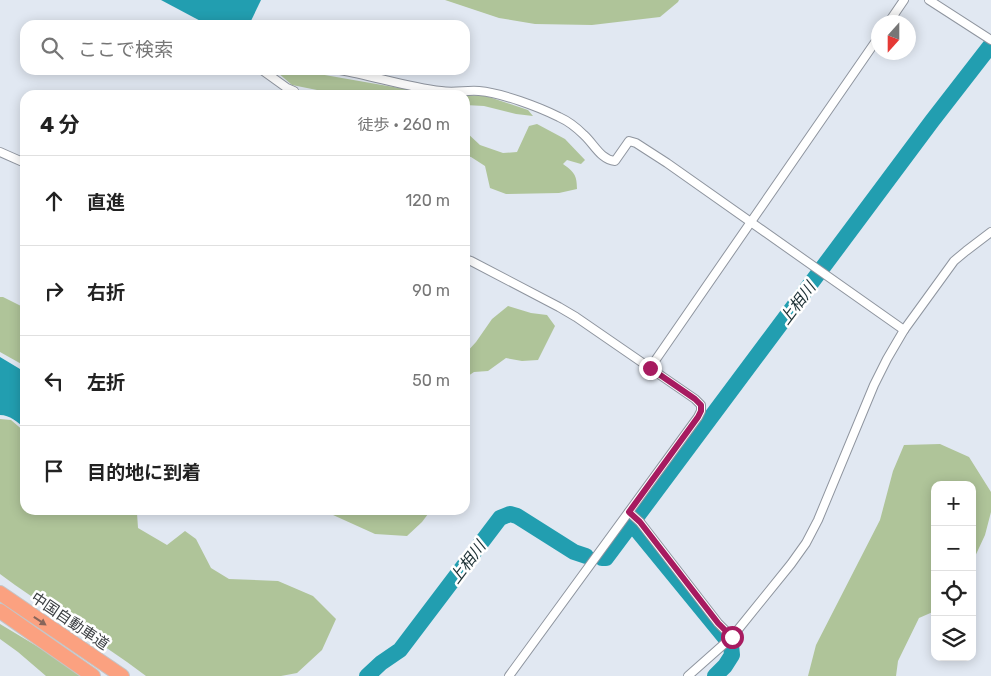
<!DOCTYPE html>
<html lang="ja">
<meta charset="utf-8">
<style>
:root{--surface:#fff;--page:#f2f2f2;--text:#222;--muted:#767676;--line:#e0e0e0}
body{margin:0;font-family:Rubik,"Noto Sans JP",sans-serif;background:var(--page);color:var(--text)}
.controls{position:absolute;right:15px;bottom:15px;display:grid;overflow:hidden;border-radius:10px;box-shadow:0 2px 12px #0003}
.controls button{width:45px;height:45px;display:grid;place-items:center;padding:0;border:0;border-bottom:1px solid var(--line);background:var(--surface);color:var(--text);font:25px sans-serif}
.compass{position:absolute;left:871px;top:15px;width:45px;height:45px;border-radius:50%;background:var(--surface);box-shadow:0 2px 12px #0003;rotate:201deg}
.stop{position:absolute;width:15px;height:15px;margin:-11px;border:4px solid #a71b60;border-radius:50%;background:#fff}
.stop.end{background:#a71b60;border-color:#fff;box-shadow:0 1px 5px #0008}
.list{margin:0;padding:0;list-style:none}
h2{display:flex;justify-content:space-between;align-items:center;height:65px;margin:0;padding:0 20px;font-size:21px}
h2 small{font-size:16px;font-weight:400;color:var(--muted)}
.list li{display:grid;grid-template-columns:32px 1fr auto;gap:15px;align-items:center;box-sizing:border-box;height:90px;padding:0 20px;border-top:1px solid var(--line)}
.list b{display:block;font-size:19px;white-space:nowrap}
.list em{font-size:16px;font-style:normal;color:var(--muted)}
.icon{flex:none;width:28px;height:28px;fill:none;stroke:currentColor;stroke-width:2;stroke-linecap:round;stroke-linejoin:round}
.map{position:relative;flex:none;width:991px;height:676px;overflow:hidden}
.search{position:absolute;background:var(--surface);box-shadow:0 2px 12px #0003;left:20px;top:20px;width:450px;height:55px;display:flex;align-items:center;gap:12px;box-sizing:border-box;padding:0 18px;border-radius:15px;color:var(--muted);font-size:19px}
.panel{position:absolute;background:var(--surface);box-shadow:0 2px 12px #0003;left:20px;top:90px;width:450px;height:425px;border-radius:15px}
.map>svg:first-child{display:block}
.green{fill:#afc499}
.water{fill:#229eb0}
.lines{fill:none;stroke-linecap:round;stroke-linejoin:round}
.river{stroke:#229eb0;stroke-width:16}
.minor-casing{stroke:#8f959f;stroke-width:10}
.motorway-casing{stroke:#c4c5c6;stroke-width:16}
.minor{stroke:#fff;stroke-width:8}
.motorway{stroke:#fba180;stroke-width:14}
.oneway{fill:#87655a}
.route{stroke:#a71b60;stroke-width:6}
.labels{text-anchor:middle;stroke-width:5;stroke-linejoin:round;paint-order:stroke}
.street-label{font-size:15px;fill:#3a3d41;stroke:#fff}
.water-label{font-size:16px;font-style:italic;fill:#1d3135;stroke:#fff}
</style>
<div class="map">
<svg width="991" height="676" viewBox="0 0 991 676">
<rect width="100%" height="100%" fill="#e1e8f2"/>
<g class="green">
<path d="M445,0H679L678,2L660,17L592,25L535,24L499,18Z"/>
<path d="M278,70H296L428,93L457,95H342L292,85L277,72Z"/>
<path d="M465,95L486,96L528,110L533,116L516,114L484,106L465,105Z"/>
<path d="M537,124L565,139L585,160L581,164L567,160L563,164C574,172 577,175 577,189L559,193L506,194L490,188L485,166L471,157L465,156V131L480,145L503,153L517,152L529,126Z"/>
<path d="M0,297H3L25,308V366L0,352Z"/>
<path d="M508,306L531,313L547,315L555,326L538,360L522,361L506,358L488,371L474,372L465,378V354L476,342L492,319Z"/>
<path d="M0,419L11,420L25,432V510H82L86,512L118,510L137,513L138,528L167,545L185,531L196,539L211,568L229,579L278,581L313,596L336,619L322,650L297,673L281,676H146L127,662L15,585L0,574Z"/>
<path d="M940,444L969,457L991,492V512L985,535L972,563V485H935V611L919,618L898,661L896,676H808L816,645L880,520L893,471L904,445Z"/>
<path d="M322,510H431L422,522L407,536L375,534Z"/>
<path d="M0,624L60,660L82,676H46L18,652L0,639Z"/>
</g>
<g class="water">
<path d="M161,0H261L249,25H208Z"/>
<path d="M0,357L25,372V428C17,422 10,415 0,415Z"/>
</g>
<g class="lines">
<g class="river">
<path d="M632,524L731,645L732,655L725,666L715,676"/>
<path d="M602,558H606L932,121L991,45"/>
<path d="M367,676L381,663L400,650L500,518L510,514L517,516L574,552L586,556"/>
</g>
<defs>
<g id="minor">
<path d="M929,0L991,40"/>
<path d="M889,22L904,0"/>
<path d="M262,70L287,88L294,91"/>
<path d="M340,70C374,76 407,87 441,91C454,93 467,90 479,91C502,93 539,107 559,117C568,121 577,128 584,135C594,144 601,160 615,161L629,141L636,143L667,163L904,330"/>
<path d="M0,152L25,163"/>
<path d="M465,259L471,261L559,307L576,317L695,399L701,405V411L698,417L509,676"/>
<path d="M650,368L878,38"/>
<path d="M629,512L640,522L718,623L732,637"/>
<path d="M688,676L732,637L791,564L806,543L818,520L874,385L887,359L904,330L954,261L966,251L991,232"/>
</g>
<g id="motorway">
<path d="M0,593L122,676"/>
<path d="M0,611L93,676"/>
</g>
</defs>
<use href="#minor" class="minor-casing"/>
<use href="#motorway" class="motorway-casing"/>
<use href="#minor" class="minor"/>
<use href="#motorway" class="motorway"/>
</g>
<defs><path id="oneway-solid" d="M-6-.8H1V-3.2L6.5 0L1 3.2V.8H-6Z" transform="scale(1.25)"/></defs>
<use class="oneway" href="#oneway-solid" transform="translate(40 621) rotate(34)"/>
<g class="lines">
<path class="route" d="M650,368L695,399L701,405V411L698,417L629,512L640,522L718,623L732,637"/>
</g>
<g class="labels">
<g class="street-label">
<text transform="translate(70 621) rotate(34)" y="5">中国自動車道</text>
</g>
<g class="water-label">
<text transform="translate(797 303) rotate(-53)" y="6">上相川</text>
<text transform="translate(467 562) rotate(-53)" y="6">上相川</text>
</g>
</g>
</svg>
<div class="controls">
<button>+</button>
<button>−</button>
<button><svg class="icon" aria-label="locate" viewBox="0 0 24 24"><circle cx="12" cy="12" r="6"/><path d="M12 2v4M12 18v4M2 12h4M18 12h4"/></svg></button>
<button><svg class="icon" aria-label="layers" viewBox="0 0 24 24"><path d="M12 4l9 5-9 5-9-5zM3 14l9 5 9-5"/></svg></button>
</div>
<svg class="compass" viewBox="-18 -18 36 36"><path d="M0-13l5 13h-10z" fill="#e53935"/><path d="M0 13l5-13h-10z" fill="#767676"/></svg>
<div class="stop" style="left:732px;top:637px"></div>
<div class="stop end" style="left:650px;top:368px"></div>
<div class="search"><svg class="icon" aria-label="search" viewBox="0 0 24 24"><circle cx="10" cy="10" r="6"/><path d="M15 15l6 6"/></svg>ここで検索</div>
<section class="panel">
<h2>4 分<small>徒歩 · 260 m</small></h2>
<ul class="list">
<li><svg class="icon" aria-label="ahead" viewBox="0 0 24 24"><path d="M12 20V5M6 11l6-6 6 6"/></svg><div><b>直進</b></div><em>120 m</em></li>
<li><svg class="icon" aria-label="right" viewBox="0 0 24 24"><path d="M7 20v-9h11M14 6l5 5-5 5"/></svg><div><b>右折</b></div><em>90 m</em></li>
<li><svg class="icon" aria-label="left" viewBox="0 0 24 24"><path d="M17 20v-9H6M10 6l-5 5 5 5"/></svg><div><b>左折</b></div><em>50 m</em></li>
<li><svg class="icon" aria-label="arrive" viewBox="0 0 24 24"><path d="M6 21V4h12l-3 4 3 4H6"/></svg><div><b>目的地に到着</b></div></li>
</ul>
</section>
</div>
